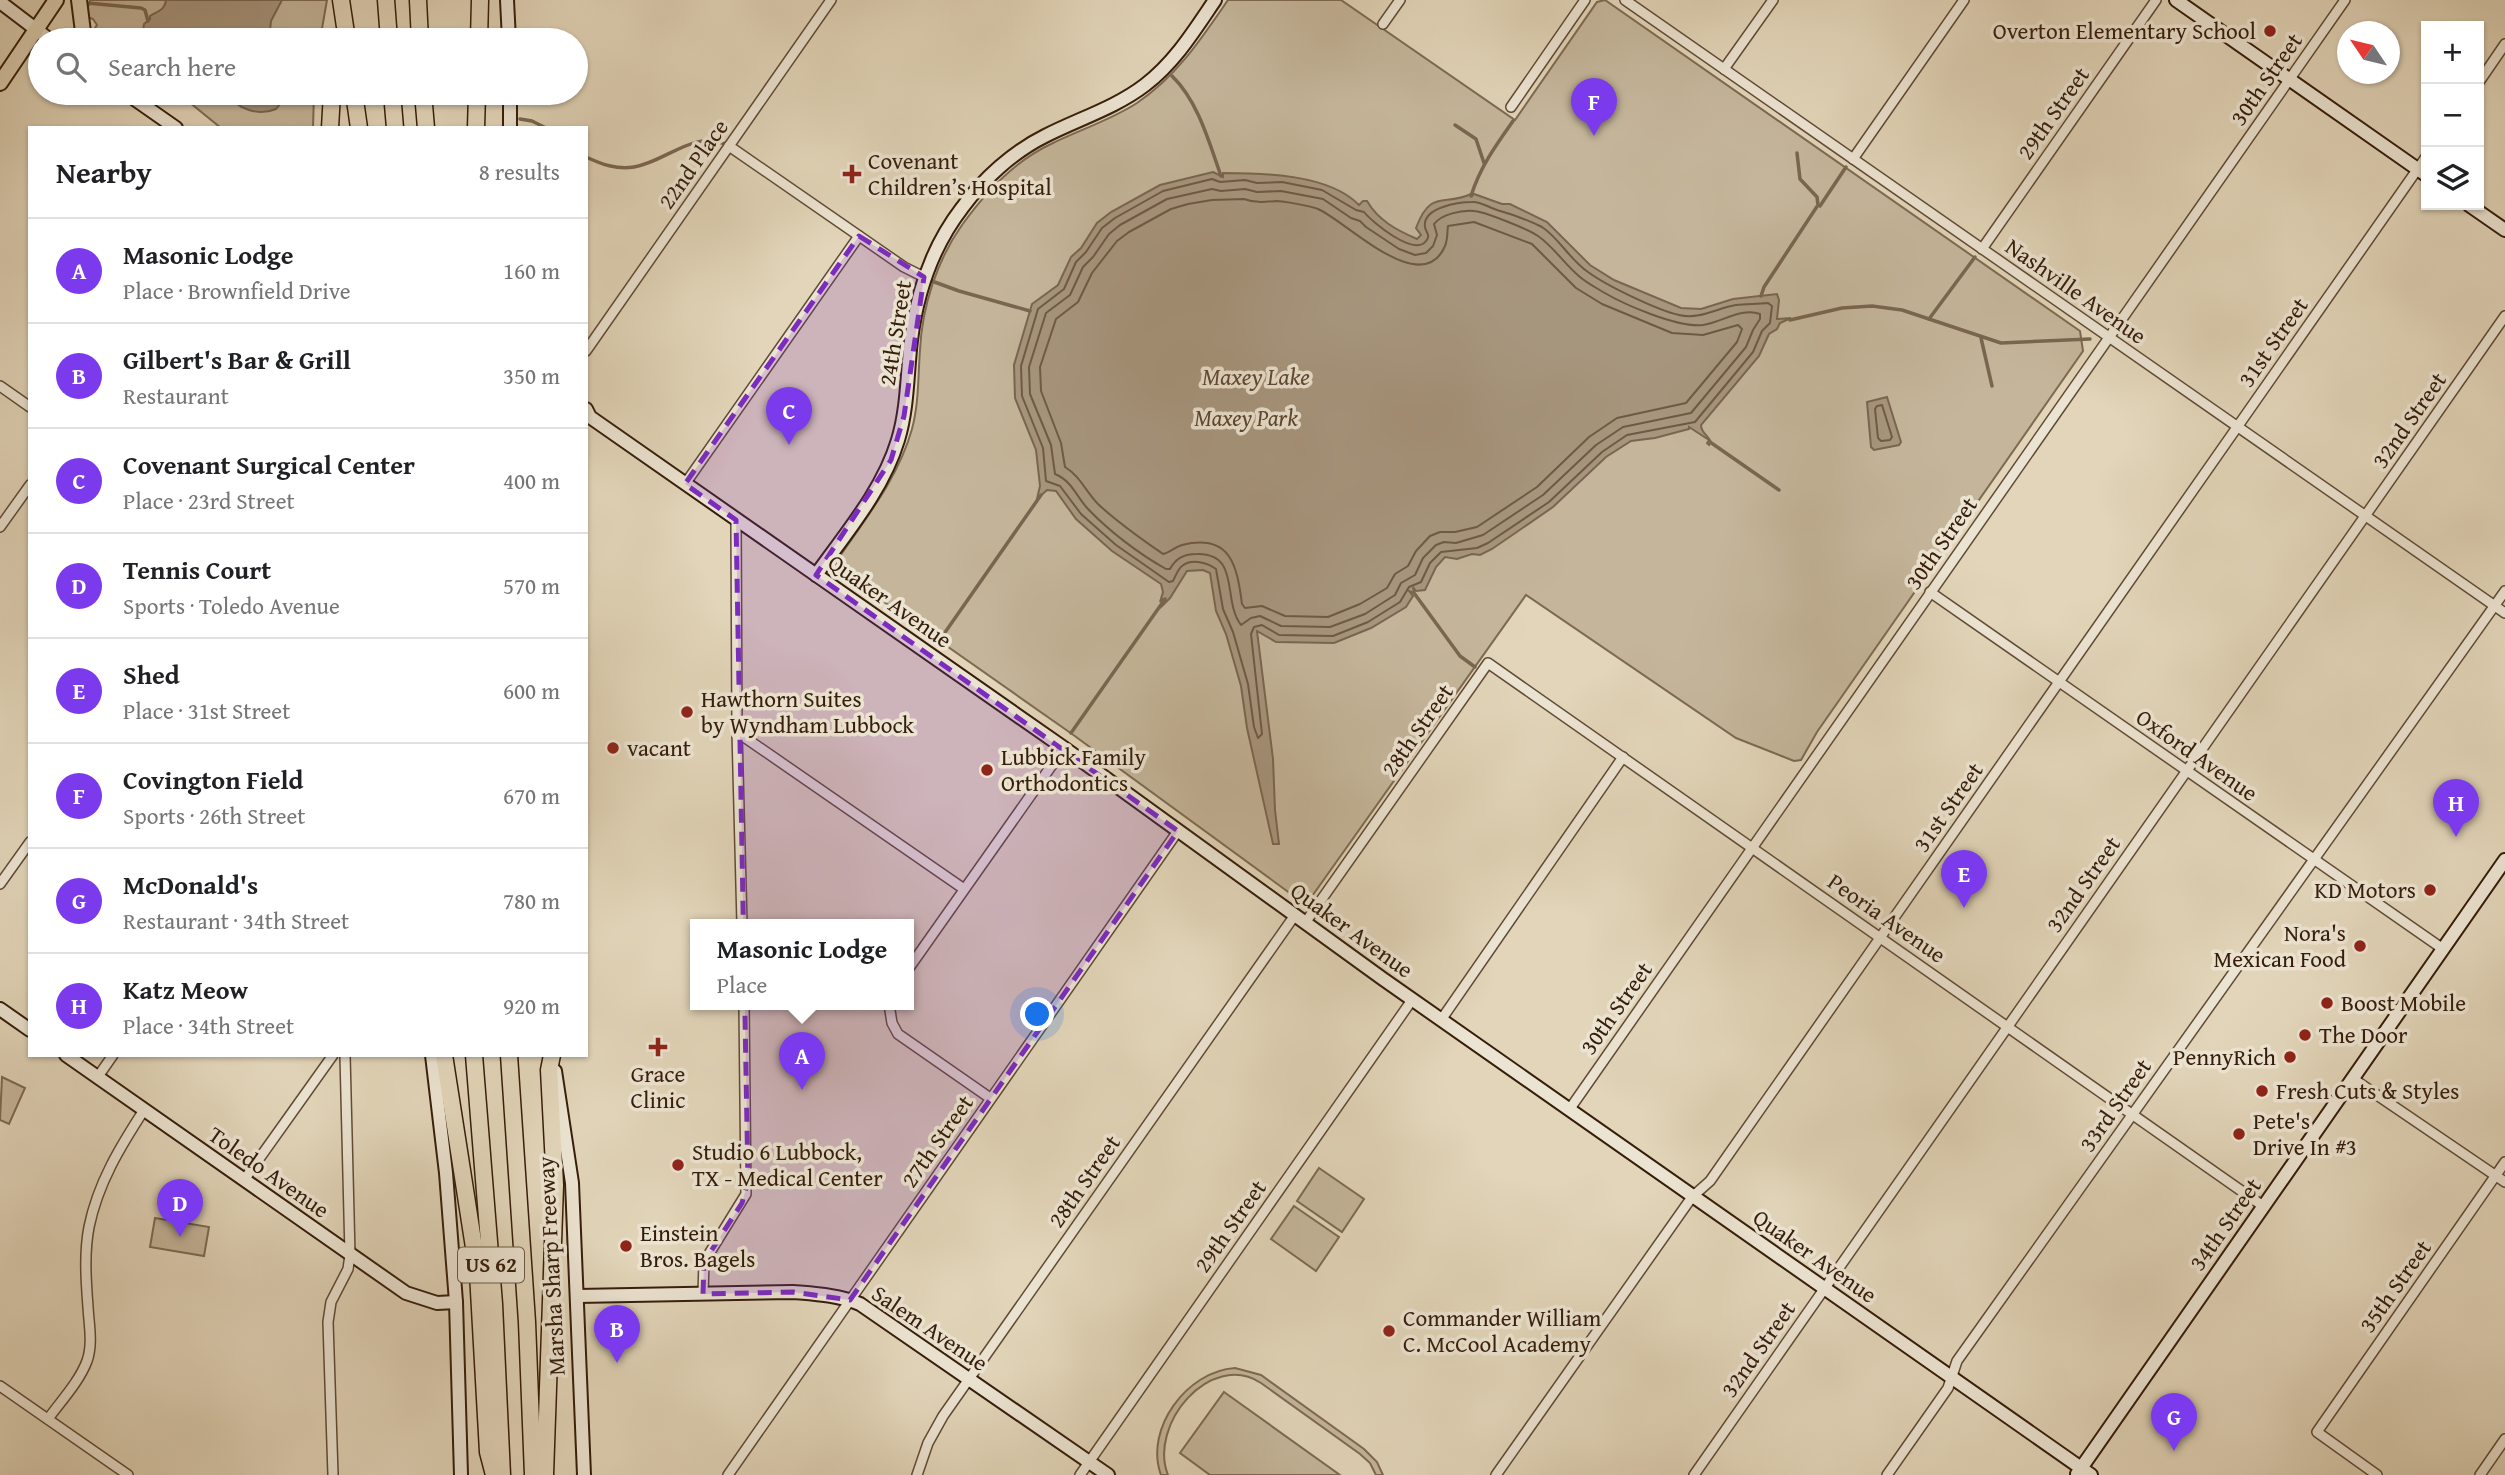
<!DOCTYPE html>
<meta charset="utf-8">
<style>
:root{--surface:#fff;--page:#f2f2f2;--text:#202124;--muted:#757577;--line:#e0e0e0;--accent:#7c3aed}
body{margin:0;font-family:"Gentium Book Plus",serif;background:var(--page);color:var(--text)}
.controls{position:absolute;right:21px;top:21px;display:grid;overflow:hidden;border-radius:0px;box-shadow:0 2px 5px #0004}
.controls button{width:63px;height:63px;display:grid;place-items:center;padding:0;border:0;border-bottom:2px solid var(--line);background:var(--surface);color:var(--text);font:35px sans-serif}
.compass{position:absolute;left:2337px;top:21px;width:63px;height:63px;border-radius:50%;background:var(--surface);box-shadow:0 2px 5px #0004;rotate:305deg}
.you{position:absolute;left:1038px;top:1015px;width:24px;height:24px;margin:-18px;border:5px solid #fff;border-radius:50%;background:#1a73e8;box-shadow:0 0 0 10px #1a73e833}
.badge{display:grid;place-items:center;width:46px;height:46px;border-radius:50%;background:var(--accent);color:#fff;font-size:23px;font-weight:700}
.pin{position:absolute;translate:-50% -58px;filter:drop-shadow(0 2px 4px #0008)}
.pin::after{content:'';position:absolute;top:37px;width:24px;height:21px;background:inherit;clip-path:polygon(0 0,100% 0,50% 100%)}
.popup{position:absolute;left:690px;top:919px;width:224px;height:91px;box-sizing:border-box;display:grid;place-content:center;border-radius:0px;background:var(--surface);filter:drop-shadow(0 2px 5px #0005);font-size:23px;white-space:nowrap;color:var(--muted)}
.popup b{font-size:26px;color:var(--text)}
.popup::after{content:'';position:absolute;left:50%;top:100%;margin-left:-14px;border:14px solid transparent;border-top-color:var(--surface)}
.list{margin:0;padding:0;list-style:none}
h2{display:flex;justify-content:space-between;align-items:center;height:91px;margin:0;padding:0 28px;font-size:30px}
h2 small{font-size:23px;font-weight:400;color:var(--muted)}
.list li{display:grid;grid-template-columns:46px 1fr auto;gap:21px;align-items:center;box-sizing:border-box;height:105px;padding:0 28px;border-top:2px solid var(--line)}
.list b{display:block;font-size:26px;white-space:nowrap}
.list p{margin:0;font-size:23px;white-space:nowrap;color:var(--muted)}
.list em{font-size:23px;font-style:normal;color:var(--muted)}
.icon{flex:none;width:38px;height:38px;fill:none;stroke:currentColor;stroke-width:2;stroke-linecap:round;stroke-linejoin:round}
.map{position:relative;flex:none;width:2505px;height:1475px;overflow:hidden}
.search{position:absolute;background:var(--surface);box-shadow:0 2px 5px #0004;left:28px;top:28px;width:560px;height:77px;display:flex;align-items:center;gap:18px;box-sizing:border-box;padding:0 24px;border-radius:38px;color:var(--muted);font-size:26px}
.panel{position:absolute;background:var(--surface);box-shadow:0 2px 5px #0004;left:28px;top:126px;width:560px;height:931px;border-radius:0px}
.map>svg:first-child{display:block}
.green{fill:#c5b69b;stroke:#7d6a52;stroke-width:2}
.water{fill:#a7967e;stroke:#796650;stroke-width:2}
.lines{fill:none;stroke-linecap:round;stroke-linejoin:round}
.shore{stroke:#6e5a44;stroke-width:2}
.stream{stroke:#796650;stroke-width:3.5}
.street-casing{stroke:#604b36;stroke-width:12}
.secondary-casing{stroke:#351d0a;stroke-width:16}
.primary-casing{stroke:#351d0a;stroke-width:18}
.highway-casing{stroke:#351d0a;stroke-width:19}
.street{stroke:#ece4d2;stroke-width:9}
.secondary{stroke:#ece4d2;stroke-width:12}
.primary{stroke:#e2d5b9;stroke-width:14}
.highway{stroke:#e2d5b9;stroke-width:16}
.marked{fill:#7b2cbf;fill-opacity:0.2;stroke:#7b2cbf;stroke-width:5;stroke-dasharray:14 9;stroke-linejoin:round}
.poi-dot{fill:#8f2418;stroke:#ece4d2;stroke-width:2.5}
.labels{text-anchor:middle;stroke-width:7;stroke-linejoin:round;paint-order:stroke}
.shield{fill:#ece4d2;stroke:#6c5946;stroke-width:2}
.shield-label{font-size:21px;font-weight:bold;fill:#351d0a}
.poi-label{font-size:23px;fill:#351d0a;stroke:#ece4d2;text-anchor:start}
.street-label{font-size:23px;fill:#351d0a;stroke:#ece4d2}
.park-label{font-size:23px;font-style:italic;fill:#59432e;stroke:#ece4d2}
.water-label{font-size:24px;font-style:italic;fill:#5d4733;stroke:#ece4d2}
</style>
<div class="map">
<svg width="2505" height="1475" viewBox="0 0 2505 1475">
<rect width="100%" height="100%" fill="#e2d5b9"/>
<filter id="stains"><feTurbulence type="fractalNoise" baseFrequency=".00286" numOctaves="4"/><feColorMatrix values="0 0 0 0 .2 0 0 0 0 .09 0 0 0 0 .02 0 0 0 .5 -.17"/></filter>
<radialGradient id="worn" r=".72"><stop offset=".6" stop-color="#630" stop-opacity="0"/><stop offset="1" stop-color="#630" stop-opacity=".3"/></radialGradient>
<g class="green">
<path d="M90,0H327L320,40H105L95,28L97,25L93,19L87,17V7L90,4Z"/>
<path d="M1228,0H1341L1515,120L1597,2L1605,0L2080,331L2083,351L1817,732L1801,760L1794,761L1736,738L1526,595L1310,899L1308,896L1301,898L1302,902L1072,734L837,569L836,562C865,519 898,479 912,429C919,403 918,376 920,350C922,307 937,260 962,225C985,193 1014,161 1051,144C1079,130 1111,120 1137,103C1177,76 1201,39 1228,0Z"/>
<path d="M178,93H314L313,128H221Z"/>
<path d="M2,1077L25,1088L9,1124L0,1120Z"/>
<path d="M1319,1168L1364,1199L1342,1232L1297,1201Z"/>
<path d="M1294,1206L1339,1237L1316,1271L1271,1239Z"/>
<path d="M155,1218L209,1227L204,1256L150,1247Z"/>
<path d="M1235,1368L1261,1375L1364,1449L1377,1462L1383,1475H1376L1370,1463L1360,1454L1261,1383C1210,1350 1148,1425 1168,1475H1161C1144,1429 1187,1371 1235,1368Z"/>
<path d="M1224,1392L1340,1475H1210L1180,1453Z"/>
</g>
<g class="water">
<path d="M166,0H282L271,21L269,40H155L153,36L143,31L144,24L150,19V16C158,11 165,10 166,0Z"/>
<path d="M228,93H282L280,104L276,109C260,116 236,110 228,93Z"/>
<path d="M1213,172L1223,177V173C1263,173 1329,174 1359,205L1363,201H1367C1378,220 1396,230 1417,239L1421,235L1416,228C1431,188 1444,207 1471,194L1472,196L1474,194L1502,204H1510L1547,222L1590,265L1614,280L1681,308L1701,309L1733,299L1777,294L1779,300L1777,319L1791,318L1780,323L1777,329L1769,334L1759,356L1701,425C1701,433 1708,435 1711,442L1709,445L1707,443L1709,440L1689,427V429L1655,438L1631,441L1606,457L1553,507L1492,549L1480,555L1472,554L1457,559L1445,557L1436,567L1425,590L1416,591L1413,587L1414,593L1409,591L1413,596L1406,607L1371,628L1334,643L1276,642L1257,631L1273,759L1275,810L1279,844H1273L1247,728L1241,686L1226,634L1216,611L1210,573L1203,570L1187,571L1170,598L1160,608L1165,600L1163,599L1160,602L1163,592L1161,584L1112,551L1076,519L1056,491L1047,490L1037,499L1040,486L1036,450L1015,398L1014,365L1032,304L1058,285L1071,257L1081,248L1097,223L1111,212L1160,185Z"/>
<path d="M1887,397L1901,442L1899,445L1874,450L1871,447L1867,402Z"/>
</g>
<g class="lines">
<g class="shore">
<path d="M1212,179L1220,182L1245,180L1257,183L1282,182L1322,190L1356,210L1364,212C1372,222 1414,257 1426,241C1431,235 1426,233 1425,227C1422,207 1460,202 1472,202C1480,201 1490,208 1497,210C1511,214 1528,220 1542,227C1559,238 1570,260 1588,272C1607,286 1657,310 1679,315C1700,320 1717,308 1736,305C1747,304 1758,304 1768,303L1772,306L1770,323L1762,331L1753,352L1695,422L1627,435L1602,452L1549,502L1488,543L1477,548L1441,552L1430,563L1421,582L1409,587L1400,602L1368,622L1333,636L1279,635L1262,625L1254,627L1251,634L1262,734L1258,738L1254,727L1248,684L1233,632L1223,609L1216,569C1208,563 1192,558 1182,566C1178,569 1175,577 1173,581L1169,582L1116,545L1081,514L1060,486L1046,481L1043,448L1022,396L1021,366L1038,309L1064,289L1076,262L1086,252L1102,228L1115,218L1163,191Z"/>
<path d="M1212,189L1221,191L1245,189L1257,192L1281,191L1323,199L1351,218L1360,221L1366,227L1399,249L1415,255L1426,253L1433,246L1437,235L1434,224C1442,214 1461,210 1474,211C1483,211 1530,230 1538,236C1554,247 1565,265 1580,277C1587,283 1595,287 1603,292C1625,305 1678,328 1703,325C1722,322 1742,307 1760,314V319L1753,330L1746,347L1691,413L1623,427L1596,445L1543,495L1483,535L1456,543L1444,542L1436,545L1423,558L1415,575L1401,583L1395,595L1365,614L1330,627L1281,626L1260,616L1251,618L1241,625C1222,601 1241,553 1197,554C1184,554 1176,558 1170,569H1166C1139,554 1109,531 1088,509C1076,496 1072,481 1055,474L1051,445L1030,394L1029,367L1046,313L1070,295L1083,267L1093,257L1109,234L1120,225L1167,199Z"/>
<path d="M1244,199C1255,203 1264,202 1276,201C1283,201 1311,206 1318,209C1346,221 1422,300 1445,246C1448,239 1447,232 1448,226L1474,222L1532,244L1576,288L1602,304L1672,333L1703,335L1738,325L1742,329L1737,342L1686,403L1617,418L1589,437L1537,487L1477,527L1455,532H1440L1430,536L1416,551L1408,566L1395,574L1387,588L1360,604L1328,617L1285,616L1262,606L1245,608L1242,604C1237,566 1231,533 1182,545C1175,547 1169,553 1163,554C1140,538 1118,523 1098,504C1086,492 1080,476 1065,467L1061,443L1041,391L1040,367L1056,319L1078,302L1092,273L1117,241L1129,232L1171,209L1188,204L1212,200Z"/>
<path d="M1882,405L1892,437L1890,440L1881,441L1878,438L1875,409L1877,406Z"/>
</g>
<g class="stream">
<path d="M87,3L141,8L145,10L148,21"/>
<path d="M1172,76C1198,101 1209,142 1221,176"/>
<path d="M286,93L300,94"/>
<path d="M520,119L532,121L546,128"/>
<path d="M1455,125L1476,139L1484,163"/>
<path d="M586,157C601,164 617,170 634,167C666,162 694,129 727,145"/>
<path d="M1471,196C1480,167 1496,145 1513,121"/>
<path d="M1820,206L1846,167"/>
<path d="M929,280L959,291L1030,311"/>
<path d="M1761,296L1764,287L1818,205L1817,197L1800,179L1797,153"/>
<path d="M1929,319L1975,257"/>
<path d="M1790,320L1842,308L1872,306L1902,310L2001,343L2090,339"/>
<path d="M1981,338L1992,386"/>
<path d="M1710,442L1779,490"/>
<path d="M1414,593L1460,656L1475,667"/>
<path d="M939,641L1041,495"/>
<path d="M1071,733L1165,599"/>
</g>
<defs>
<g id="street">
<path d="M1625,0L2505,613"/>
<path d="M1383,24L1400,0"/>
<path d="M1724,69L1773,0"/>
<path d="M2479,82L2505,44"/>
<path d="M1511,107L1585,0"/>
<path d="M729,146L904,267L924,277"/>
<path d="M1853,159L1964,0"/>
<path d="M1982,249L2156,0"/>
<path d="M586,351L831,0"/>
<path d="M0,386L30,407"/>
<path d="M685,484L859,236"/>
<path d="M736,520L737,732L742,924"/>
<path d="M0,527L30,485"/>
<path d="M1930,592L2443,949"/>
<path d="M737,732L964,889"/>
<path d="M0,884L30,842"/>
<path d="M1305,923L1488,663L2263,1206"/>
<path d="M909,968L1064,748"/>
<path d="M889,1004L892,1023L898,1034L990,1098"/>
<path d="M1441,1020L1623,757"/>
<path d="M97,1078L113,1055"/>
<path d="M2352,1078L2505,1182"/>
<path d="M1569,1110L2345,0"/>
<path d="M244,1180L333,1055"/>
<path d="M703,1294L704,1262L746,1194L744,1004"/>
<path d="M0,1386L128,1475"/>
<path d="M48,1419C61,1401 79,1382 87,1361C93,1344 89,1325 88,1307C86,1281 84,1253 89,1227C98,1183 120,1147 144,1110"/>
<path d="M333,1475L328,1322L331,1302L348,1269L350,1255L345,1055"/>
<path d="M728,1475L1178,831"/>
<path d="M917,1475L928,1443L943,1416L1295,915"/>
<path d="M1080,1475L1412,1000"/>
<path d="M1496,1475L1692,1197L1710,1181L2426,157"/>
<path d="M1694,1475L2505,316"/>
<path d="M1887,1475L1948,1388L1957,1361L2505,591"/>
<path d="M2377,1475L2317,1432L2505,1162"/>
<path d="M2480,1475L2505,1439"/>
</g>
<g id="secondary">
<path d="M507,0L509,40"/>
<path d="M2176,0L2426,175"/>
<path d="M0,2L50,40"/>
<path d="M126,93L176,128"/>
<path d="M510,128V93"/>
<path d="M2469,205L2505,230"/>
<path d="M586,409L590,417L1064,748L1383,979L2091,1475"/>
<path d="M816,575C846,533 883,490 898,440C908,407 907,373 911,340C917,292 932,247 962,208C983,179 1013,152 1045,136C1078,119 1115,108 1145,85C1175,62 1194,31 1215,0"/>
<path d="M0,1009L30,1030"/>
<path d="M66,1055L406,1293L437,1303L456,1302"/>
<path d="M432,1055L446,1173L456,1302L461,1475"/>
<path d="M555,1071L572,1183L584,1475"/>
<path d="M578,1296L793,1292C816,1294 838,1295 860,1304L1108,1475"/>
<path d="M2077,1474L2505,860"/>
</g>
<g id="primary">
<path d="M79,0L84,40"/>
<path d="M0,83L56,0"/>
</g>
<g id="highway">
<path d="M341,0L347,40"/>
<path d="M386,0L389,40"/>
<path d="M418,0L420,40"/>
<path d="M479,40L480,0"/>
<path d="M354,93L359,128"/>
<path d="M392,93L395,128"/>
<path d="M423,93L426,128"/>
<path d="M330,128L332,93"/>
<path d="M476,128L477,93"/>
<path d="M444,1055L478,1273L488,1452L494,1475"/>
<path d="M474,1055L494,1304L502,1475"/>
<path d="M509,1055L527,1322L533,1475"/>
<path d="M545,1475L555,1185L549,1070L552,1055"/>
</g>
</defs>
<use href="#street" class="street-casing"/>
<use href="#secondary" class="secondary-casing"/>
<use href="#primary" class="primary-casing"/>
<use href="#highway" class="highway-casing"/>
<use href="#street" class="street"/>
<use href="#secondary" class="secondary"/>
<use href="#primary" class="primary"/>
<use href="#highway" class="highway"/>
</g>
<path class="marked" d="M859,236L924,277L904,416L891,460L816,575L1178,831L850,1300L793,1292L703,1294L704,1262L742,1203L748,1181L736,520L685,484Z"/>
<g class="poi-dot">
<circle cx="2270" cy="31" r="7"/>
<path d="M848.5 163.5h7v7h7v7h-7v7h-7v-7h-7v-7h7z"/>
<circle cx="687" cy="712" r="7"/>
<circle cx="613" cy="748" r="7"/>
<circle cx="987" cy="770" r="7"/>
<circle cx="2430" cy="890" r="7"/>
<circle cx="2360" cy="946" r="7"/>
<circle cx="2327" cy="1003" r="7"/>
<circle cx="2305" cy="1035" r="7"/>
<path d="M654.5 1036.5h7v7h7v7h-7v7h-7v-7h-7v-7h7z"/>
<circle cx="2290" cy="1057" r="7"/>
<circle cx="2262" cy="1091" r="7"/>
<circle cx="2239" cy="1134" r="7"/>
<circle cx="678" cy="1165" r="7"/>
<circle cx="626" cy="1246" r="7"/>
<circle cx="1389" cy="1331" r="7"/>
</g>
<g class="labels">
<rect class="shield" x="458" y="1247.5" width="66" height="35" rx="5"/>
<g class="shield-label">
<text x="491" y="1272">US 62</text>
</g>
<g class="poi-label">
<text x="2256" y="39" text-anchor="end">Overton Elementary School</text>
<text x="868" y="169">Covenant<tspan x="868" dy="26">Children’s Hospital</tspan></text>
<text x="701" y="707">Hawthorn Suites<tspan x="701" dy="26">by Wyndham Lubbock</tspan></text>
<text x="627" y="756">vacant</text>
<text x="1001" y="765">Lubbick Family<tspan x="1001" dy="26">Orthodontics</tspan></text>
<text x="2416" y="898" text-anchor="end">KD Motors</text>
<text x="2346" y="941" text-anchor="end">Nora's<tspan x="2346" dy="26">Mexican Food</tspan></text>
<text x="2341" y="1011">Boost Mobile</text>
<text x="2319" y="1043">The Door</text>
<text x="2276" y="1065" text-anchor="end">PennyRich</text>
<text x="658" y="1082" text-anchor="middle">Grace<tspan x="658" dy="26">Clinic</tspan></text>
<text x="2276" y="1099">Fresh Cuts &amp; Styles</text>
<text x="2253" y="1129">Pete's<tspan x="2253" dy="26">Drive In #3</tspan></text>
<text x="692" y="1160">Studio 6 Lubbock,<tspan x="692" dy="26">TX - Medical Center</tspan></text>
<text x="640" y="1241">Einstein<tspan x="640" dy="26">Bros. Bagels</tspan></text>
<text x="1403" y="1326">Commander William<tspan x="1403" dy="26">C. McCool Academy</tspan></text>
</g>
<g class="street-label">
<text transform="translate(2266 79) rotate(-55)" y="8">30th Street</text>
<text transform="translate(2053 113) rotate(-55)" y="8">29th Street</text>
<text transform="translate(693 164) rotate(-55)" y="8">22nd Place</text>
<text transform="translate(2076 291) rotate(35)" y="8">Nashville Avenue</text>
<text transform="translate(895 333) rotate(-81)" y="8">24th Street</text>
<text transform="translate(2273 342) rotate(-55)" y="8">31st Street</text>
<text transform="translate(2409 420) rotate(-55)" y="8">32nd Street</text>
<text transform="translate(1941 543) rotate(-55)" y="8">30th Street</text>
<text transform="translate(890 601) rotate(35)" y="8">Quaker Avenue</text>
<text transform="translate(1417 730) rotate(-55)" y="8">28th Street</text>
<text transform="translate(2197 755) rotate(35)" y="8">Oxford Avenue</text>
<text transform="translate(1948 807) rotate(-55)" y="8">31st Street</text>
<text transform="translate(2083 884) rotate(-55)" y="8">32nd Street</text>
<text transform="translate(1887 918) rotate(35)" y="8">Peoria Avenue</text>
<text transform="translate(1352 930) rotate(36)" y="8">Quaker Avenue</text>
<text transform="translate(1616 1008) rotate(-55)" y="8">30th Street</text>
<text transform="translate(2115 1105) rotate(-55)" y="8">33rd Street</text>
<text transform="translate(937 1141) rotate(-55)" y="8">27th Street</text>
<text transform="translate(269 1172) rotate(35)" y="8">Toledo Avenue</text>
<text transform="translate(1084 1181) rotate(-55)" y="8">28th Street</text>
<text transform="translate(2225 1224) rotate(-55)" y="8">34th Street</text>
<text transform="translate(1230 1226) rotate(-55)" y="8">29th Street</text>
<text transform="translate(1815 1256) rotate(35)" y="8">Quaker Avenue</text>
<text transform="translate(551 1266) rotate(-93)" y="8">Marsha Sharp Freeway</text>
<text transform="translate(2395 1286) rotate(-55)" y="8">35th Street</text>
<text transform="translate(930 1328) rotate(34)" y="8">Salem Avenue</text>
<text transform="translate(1758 1349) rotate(-55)" y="8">32nd Street</text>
</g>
<g class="park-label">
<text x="1246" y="426">Maxey Park</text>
</g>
<g class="water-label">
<text x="1256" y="385">Maxey Lake</text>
</g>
</g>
<rect width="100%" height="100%" filter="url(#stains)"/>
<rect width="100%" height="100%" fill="url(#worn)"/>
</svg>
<div class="controls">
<button>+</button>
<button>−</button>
<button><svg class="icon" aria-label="layers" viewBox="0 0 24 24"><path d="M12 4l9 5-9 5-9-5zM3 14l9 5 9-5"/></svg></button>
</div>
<svg class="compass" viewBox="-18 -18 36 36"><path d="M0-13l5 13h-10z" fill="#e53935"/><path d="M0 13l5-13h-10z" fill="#757577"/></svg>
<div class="you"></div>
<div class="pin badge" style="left:802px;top:1090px">A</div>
<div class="popup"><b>Masonic Lodge</b>Place</div>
<div class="pin badge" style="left:617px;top:1363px">B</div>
<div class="pin badge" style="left:789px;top:445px">C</div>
<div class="pin badge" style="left:180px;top:1237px">D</div>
<div class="pin badge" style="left:1964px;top:908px">E</div>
<div class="pin badge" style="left:1594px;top:136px">F</div>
<div class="pin badge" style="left:2174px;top:1451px">G</div>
<div class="pin badge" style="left:2456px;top:837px">H</div>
<div class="search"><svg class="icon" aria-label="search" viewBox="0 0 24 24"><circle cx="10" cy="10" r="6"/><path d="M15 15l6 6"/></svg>Search here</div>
<section class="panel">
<h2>Nearby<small>8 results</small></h2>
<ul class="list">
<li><span class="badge">A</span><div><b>Masonic Lodge</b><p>Place · Brownfield Drive</p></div><em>160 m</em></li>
<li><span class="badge">B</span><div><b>Gilbert's Bar &amp; Grill</b><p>Restaurant</p></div><em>350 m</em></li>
<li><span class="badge">C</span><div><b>Covenant Surgical Center</b><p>Place · 23rd Street</p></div><em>400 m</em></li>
<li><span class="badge">D</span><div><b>Tennis Court</b><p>Sports · Toledo Avenue</p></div><em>570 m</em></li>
<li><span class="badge">E</span><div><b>Shed</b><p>Place · 31st Street</p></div><em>600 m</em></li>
<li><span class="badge">F</span><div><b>Covington Field</b><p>Sports · 26th Street</p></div><em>670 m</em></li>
<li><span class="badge">G</span><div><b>McDonald's</b><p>Restaurant · 34th Street</p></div><em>780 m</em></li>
<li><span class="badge">H</span><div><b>Katz Meow</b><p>Place · 34th Street</p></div><em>920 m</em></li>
</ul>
</section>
</div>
